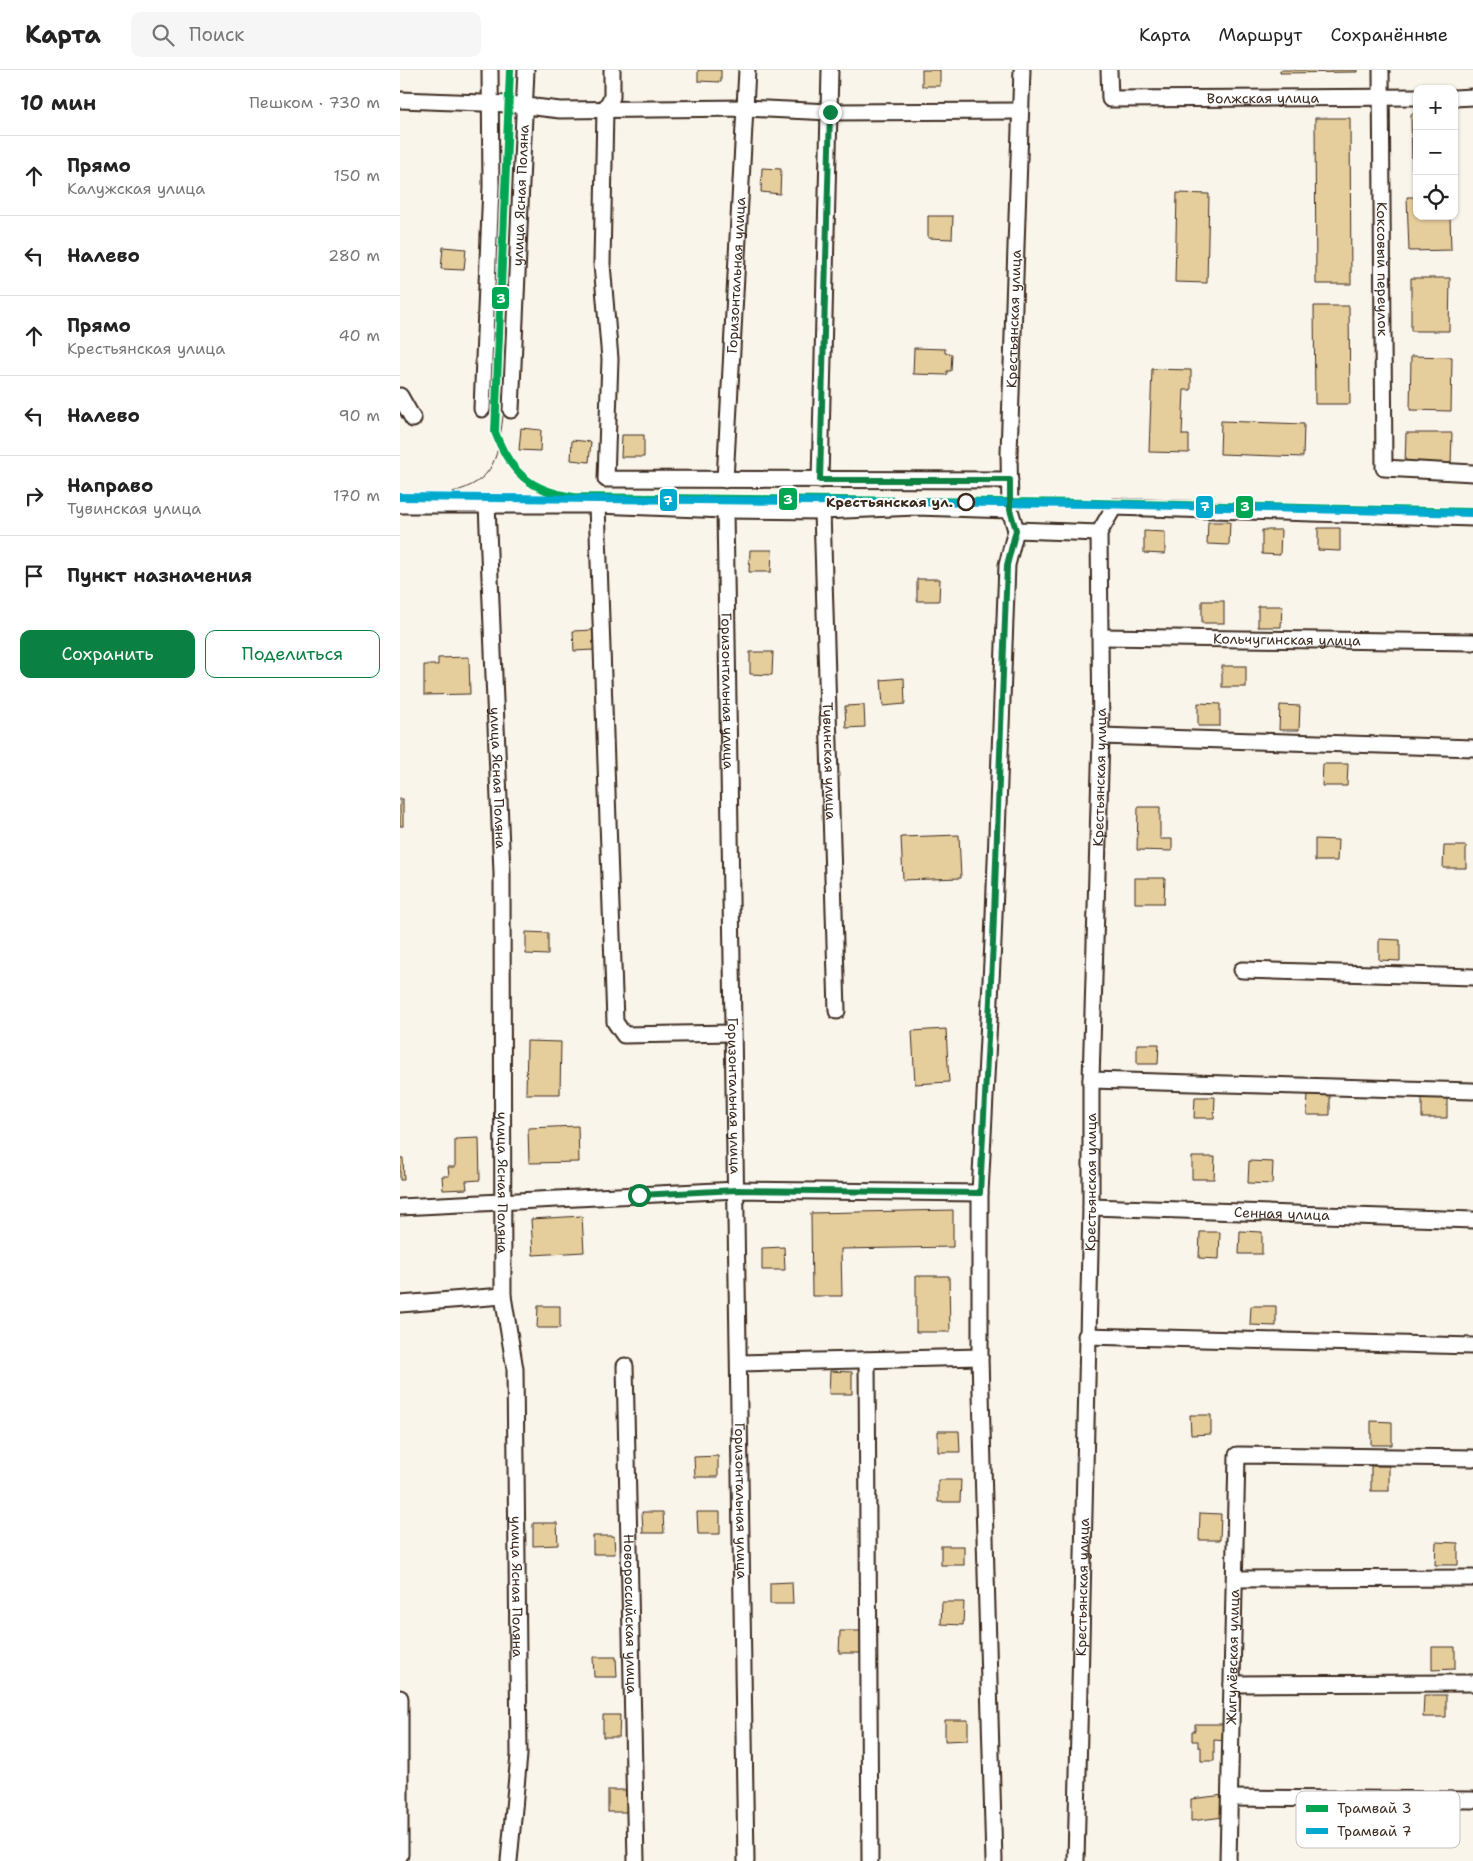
<!DOCTYPE html>
<html lang="ru">
<meta charset="utf-8">
<style>
:root{--surface:#fff;--page:#f6f6f6;--text:#222;--muted:#767676;--line:#e0e0e0;--accent:#0b8043}
body{margin:0;font-family:"Shantell Sans",sans-serif;background:var(--page);color:var(--text)}
.controls{position:absolute;right:15px;top:15px;display:grid;overflow:hidden;border-radius:10px;box-shadow:0 1px 4px #0004}
.controls button{width:45px;height:45px;display:grid;place-items:center;padding:0;border:0;border-bottom:1px solid var(--line);background:var(--surface);color:var(--text);font:25px sans-serif}
.stop{position:absolute;width:15px;height:15px;margin:-11px;border:4px solid #0b8043;border-radius:50%;background:#fff}
.stop.end{background:#0b8043;border-color:#fff;box-shadow:0 1px 5px #0008}
.list{margin:0;padding:0;list-style:none}
h2{display:flex;justify-content:space-between;align-items:center;height:65px;margin:0;padding:0 20px;font-size:21px}
h2 small{font-size:16px;font-weight:400;color:var(--muted)}
.list li{display:grid;grid-template-columns:32px 1fr auto;gap:15px;align-items:center;box-sizing:border-box;height:80px;padding:0 20px;border-top:1px solid var(--line)}
.list b{display:block;font-size:19px;white-space:nowrap}
.list p{margin:0;font-size:16px;white-space:nowrap;color:var(--muted)}
.list em{font-size:16px;font-style:normal;color:var(--muted)}
.actions{display:flex;gap:10px;padding:15px 20px}
.actions a{flex:1;padding:11px 0;border:1px solid var(--accent);border-radius:10px;text-align:center;font-size:18px;color:var(--accent)}
.actions .main{background:var(--accent);color:#fff}
.icon{flex:none;width:28px;height:28px;fill:none;stroke:currentColor;stroke-width:2;stroke-linecap:round;stroke-linejoin:round}
.map{position:relative;flex:none;width:1073px;height:1791px;overflow:hidden}
header{display:flex;align-items:center;gap:30px;box-sizing:border-box;height:70px;padding:0 25px;background:var(--surface);border-bottom:1px solid var(--line)}
header strong{font-size:24px}
nav{display:flex;gap:28px;margin-inline-start:auto;font-size:18px}
.search{width:350px;height:45px;background:var(--page);display:flex;align-items:center;gap:12px;box-sizing:border-box;padding:0 18px;border-radius:10px;color:var(--muted);font-size:19px}
main{display:flex}
aside{flex:1;background:var(--surface)}
.map>svg:first-child{display:block}
.building{fill:#e6cd9c;stroke:#3b2a1e}
.lines{fill:none;stroke-linecap:round;stroke-linejoin:round}
.street-casing{stroke:#3b2a1e;stroke-width:19}
.street{stroke:#fff;stroke-width:15}
.tram{stroke:#3b2a1e;stroke-width:1}
.tram-1-casing{stroke:#fff;stroke-width:11}
.tram-2-casing{stroke:#fff;stroke-width:11}
.tram-1{stroke:#00a651;stroke-width:8}
.tram-2{stroke:#00a9ce;stroke-width:8}
.route{stroke:#0b8043;stroke-width:6}
.stop-dot{fill:#fff;stroke:#3b2a1e;stroke-width:2.5}
.labels{text-anchor:middle;stroke-width:4.5;stroke-linejoin:round;paint-order:stroke}
.street-label{font-size:14px;fill:#3b2a1e;stroke:#fff}
.stop-label{font-size:14px;font-weight:bold;fill:#3b2a1e;stroke:#fff;text-anchor:end}
.key{fill:#fff;stroke:#c4bfbc;stroke-width:1}
.key-label{font-size:14px;fill:#3b2a1e}
.line-badge{stroke:#fff;stroke-width:2}
.badge-label{font-size:14px;text-anchor:middle;font-weight:bold;fill:#fff}
</style>
<header>
<strong>Карта</strong>
<div class="search"><svg class="icon" aria-label="search" viewBox="0 0 24 24"><circle cx="10" cy="10" r="6"/><path d="M15 15l6 6"/></svg>Поиск</div>
<nav><a>Карта</a><a>Маршрут</a><a>Сохранённые</a></nav>
</header>
<main>
<aside>
<h2>10 мин<small>Пешком · 730 m</small></h2>
<ul class="list">
<li><svg class="icon" aria-label="ahead" viewBox="0 0 24 24"><path d="M12 20V5M6 11l6-6 6 6"/></svg><div><b>Прямо</b><p>Калужская улица</p></div><em>150 m</em></li>
<li><svg class="icon" aria-label="left" viewBox="0 0 24 24"><path d="M17 20v-9H6M10 6l-5 5 5 5"/></svg><div><b>Налево</b></div><em>280 m</em></li>
<li><svg class="icon" aria-label="ahead" viewBox="0 0 24 24"><path d="M12 20V5M6 11l6-6 6 6"/></svg><div><b>Прямо</b><p>Крестьянская улица</p></div><em>40 m</em></li>
<li><svg class="icon" aria-label="left" viewBox="0 0 24 24"><path d="M17 20v-9H6M10 6l-5 5 5 5"/></svg><div><b>Налево</b></div><em>90 m</em></li>
<li><svg class="icon" aria-label="right" viewBox="0 0 24 24"><path d="M7 20v-9h11M14 6l5 5-5 5"/></svg><div><b>Направо</b><p>Тувинская улица</p></div><em>170 m</em></li>
<li><svg class="icon" aria-label="arrive" viewBox="0 0 24 24"><path d="M6 21V4h12l-3 4 3 4H6"/></svg><div><b>Пункт назначения</b></div></li>
</ul>
<div class="actions"><a class="main">Сохранить</a><a>Поделиться</a></div>
</aside>
<div class="map">
<svg width="1073" height="1791" viewBox="0 0 1073 1791">
<rect width="100%" height="100%" fill="#faf5eb"/>
<filter id="ink" filterUnits="userSpaceOnUse"><feTurbulence type="fractalNoise" baseFrequency=".02" numOctaves="2"/><feDisplacementMap in="SourceGraphic" scale="10" xChannelSelector="R" yChannelSelector="G"/><feConvolveMatrix kernelMatrix="1 2 1 2 8 2 1 2 1" color-interpolation-filters="sRGB"/></filter>
<g filter="url(#ink)">
<g class="building">
<path d="M298,0H321V12L298,11Z"/>
<rect x="522" y="0" width="18" height="16"/>
<path d="M880,0H957V2L880,3Z"/>
<path d="M1011,44H1017V99H1012Z"/>
<path d="M915,48H950L951,214H916Z"/>
<path d="M362,98L381,99L380,124L361,122Z"/>
<path d="M777,123L809,124L807,213L775,212Z"/>
<path d="M1007,127H1017V146H1050L1051,180L1009,181Z"/>
<path d="M528,146H553L552,169L528,168Z"/>
<path d="M43,177L66,179L64,200L41,199Z"/>
<path d="M1011,208H1050L1049,261H1011Z"/>
<path d="M914,236H949L950,334H915Z"/>
<path d="M514,278L545,279V283L552,284L551,301H547V305L513,304Z"/>
<path d="M1011,286L1052,287L1051,341L1010,340Z"/>
<path d="M752,299L791,300V320H784L782,365H789V383L749,382Z"/>
<path d="M821,351L904,354L903,387L820,384Z"/>
<path d="M121,358L141,360L140,381L119,380Z"/>
<path d="M1006,363H1052L1051,394H1005Z"/>
<path d="M222,365H244V387H221Z"/>
<path d="M172,370L191,372L189,392L171,390Z"/>
<path d="M808,452H830L829,475L807,474Z"/>
<path d="M918,458H940V481L918,480Z"/>
<path d="M862,460H881L880,485L862,484Z"/>
<path d="M744,461L765,462V484L744,483Z"/>
<path d="M350,480H372L371,502H349Z"/>
<path d="M517,509H540L539,531H517Z"/>
<rect x="802" y="531" width="22" height="22"/>
<path d="M858,536H882L881,557H858Z"/>
<path d="M193,560L194,580L174,581L173,561Z"/>
<path d="M350,582H373L372,605L350,604Z"/>
<path d="M69,587L70,624L24,625V595H38V588Z"/>
<rect x="822" y="596" width="24" height="21"/>
<path d="M504,608L505,634L483,636L481,610Z"/>
<path d="M798,633L820,634V656H798Z"/>
<path d="M464,635L465,657L446,658L445,636Z"/>
<path d="M880,635L900,636L899,660H879Z"/>
<path d="M923,694H948L947,716H922Z"/>
<rect x="0" y="729" width="3" height="27"/>
<path d="M738,737H760V769H772V781L737,780Z"/>
<path d="M559,765L561,808L503,810L501,767Z"/>
<path d="M915,769L938,770L937,791H915Z"/>
<path d="M1044,776H1066V798H1043Z"/>
<path d="M735,808H765L764,833H735Z"/>
<path d="M126,862L148,863V885L126,884Z"/>
<path d="M979,869L1000,870V891L979,890Z"/>
<path d="M546,959L549,1012L515,1014L512,961Z"/>
<path d="M127,971L161,972L160,1024H126Z"/>
<path d="M737,974H759L758,994H737Z"/>
<path d="M908,1022L930,1023V1045H907Z"/>
<path d="M1022,1025L1047,1026V1048H1022Z"/>
<path d="M795,1027H815L814,1048H794Z"/>
<path d="M178,1056L179,1092L129,1093L128,1058Z"/>
<path d="M79,1068L80,1110L66,1111L67,1119L43,1120L42,1106H49L48,1097H55V1069Z"/>
<path d="M792,1087H815L814,1109H792Z"/>
<path d="M0,1088H3L4,1110H0Z"/>
<path d="M849,1091L873,1092L872,1114L848,1113Z"/>
<path d="M553,1140V1177L441,1179L442,1226H412L411,1143Z"/>
<path d="M182,1146L184,1182L133,1185L131,1149Z"/>
<path d="M840,1161L862,1162V1184H839Z"/>
<path d="M800,1162H820L819,1189L799,1188Z"/>
<path d="M384,1177L385,1200H362V1178Z"/>
<path d="M516,1206H549L550,1262H516Z"/>
<path d="M138,1236H160V1258H137Z"/>
<path d="M851,1236H876V1256L850,1255Z"/>
<path d="M430,1301L452,1302V1324H429Z"/>
<path d="M790,1345H811V1364L791,1365Z"/>
<path d="M971,1351L992,1352V1375H971Z"/>
<path d="M538,1361H559L560,1382H538Z"/>
<path d="M318,1386V1407H295L294,1387Z"/>
<rect x="971" y="1396" width="18" height="25"/>
<path d="M538,1410H561L560,1432H538Z"/>
<path d="M242,1442H263L264,1463H243Z"/>
<path d="M297,1442H320V1464H298Z"/>
<path d="M800,1443L821,1444L820,1470H799Z"/>
<path d="M133,1453H157L158,1475L133,1476Z"/>
<path d="M193,1466H214L215,1484H193Z"/>
<path d="M1036,1472L1058,1473V1495H1035Z"/>
<rect x="541" y="1476" width="23" height="19"/>
<path d="M392,1512L393,1534H370V1513Z"/>
<path d="M542,1532H564L563,1555L541,1554Z"/>
<path d="M440,1561H462V1583H439Z"/>
<path d="M1032,1577H1055V1599L1032,1600Z"/>
<path d="M193,1587H216L217,1607H194Z"/>
<path d="M1024,1625H1046V1647H1023Z"/>
<path d="M203,1645H220L219,1667H203Z"/>
<path d="M545,1650H568V1670L545,1671Z"/>
<path d="M795,1654H826V1671L814,1670V1691H801V1677H798V1671H792V1661H795Z"/>
<rect x="208" y="1720" width="22" height="22"/>
<path d="M824,1725V1747L791,1751V1729Z"/>
</g>
<g class="lines">
<defs>
<g id="street">
<path d="M212,0V27L205,39L202,194L210,289L206,409L610,410"/>
<path id="s1" d="M709,0L710,29L1017,27"/>
<path id="s2" d="M981,0L984,398L1073,403"/>
<path d="M1054,28L1073,27"/>
<path d="M0,30L109,34L160,40L346,38L430,42L620,41"/>
<path d="M0,326L13,349"/>
<path d="M82,339L91,116L90,0"/>
<path id="s3" d="M111,340L126,0"/>
<path id="s4" d="M325,410L347,0"/>
<path d="M420,410L430,0"/>
<path id="s5" d="M87,434L102,803L103,1226L115,1299L119,1685L109,1791"/>
<path d="M0,435H197L325,440L422,441L516,437L610,440"/>
<path d="M197,435L215,952L224,965L332,963"/>
<path id="s6" d="M325,440C331,891 341,1341 346,1791"/>
<path id="s7" d="M422,441L437,941"/>
<path d="M616,460L699,463"/>
<path id="s8" d="M701,567L1073,572"/>
<path d="M701,666L1073,678"/>
<path d="M842,900L1073,907"/>
<path d="M691,1010L1073,1021"/>
<path d="M0,1137L337,1120L580,1123"/>
<path id="s9" d="M691,1137L1073,1150"/>
<path d="M0,1234L103,1226"/>
<path d="M686,1266L1073,1276"/>
<path d="M467,1290L470,1791"/>
<path d="M340,1293L580,1287"/>
<path id="s10" d="M225,1296L236,1791"/>
<path d="M835,1509L1073,1508"/>
<path d="M832,1614L1073,1613"/>
<path d="M0,1628V1785"/>
<path d="M830,1728L1073,1730"/>
<path id="s11" d="M594,1791L580,1287V1123L593,872L607,495L616,460L610,440L609,383L622,0"/>
<path id="s12" d="M676,1791L691,1137V1010L701,666L699,463L714,437L1073,448"/>
<path id="s13" d="M828,1791L837,1385L1073,1388"/>
</g>
</defs>
<use href="#street" class="street-casing"/>
<use href="#street" class="street"/>
<path class="tram" d="M41,425C93,414 97,395 103,346"/>
<defs>
<path id="tram-1" d="M110,0L95,362C110,403 131,421 174,427L695,433L1073,442"/>
<path id="tram-2" d="M0,427L695,434L1073,443"/>
</defs>
<use href="#tram-1" class="tram-1-casing"/>
<use href="#tram-2" class="tram-2-casing"/>
<use href="#tram-1" class="tram-1"/>
<use href="#tram-2" class="tram-2"/>
</g>
</g>
<g class="lines" filter="url(#ink)">
<path class="route" d="M239,1125L337,1120L580,1123L593,872L607,495L616,460L610,440V410H420L430,42"/>
</g>
<circle class="stop-dot" cx="566" cy="432" r="8"/>
<g class="labels">
<g class="street-label">
<text dy="5" stroke="none"><textPath href="#s1" startOffset="182">Волжская улица</textPath></text>
<text dy="5" stroke="none"><textPath href="#s3" startOffset="215">улица Ясная Поляна</textPath></text>
<text dy="5" stroke="none"><textPath href="#s2" startOffset="199">Коксовый переулок</textPath></text>
<text dy="5" stroke="none"><textPath href="#s4" startOffset="205">Горизонтальная улица</textPath></text>
<text dy="5" stroke="none"><textPath href="#s11" startOffset="1545">Крестьянская улица</textPath></text>
<text dy="5" stroke="none"><textPath href="#s8" startOffset="186">Кольчугинская улица</textPath></text>
<text dy="5" stroke="none"><textPath href="#s6" startOffset="181">Горизонтальная улица</textPath></text>
<text dy="5" stroke="none"><textPath href="#s7" startOffset="250">Тувинская улица</textPath></text>
<text dy="5" stroke="none"><textPath href="#s12" startOffset="1084">Крестьянская улица</textPath></text>
<text dy="5" stroke="none"><textPath href="#s5" startOffset="274">улица Ясная Поляна</textPath></text>
<text dy="5" stroke="none"><textPath href="#s6" startOffset="586">Горизонтальная улица</textPath></text>
<text dy="5" stroke="none"><textPath href="#s12" startOffset="679">Крестьянская улица</textPath></text>
<text dy="5" stroke="none"><textPath href="#s5" startOffset="679">улица Ясная Поляна</textPath></text>
<text dy="5" stroke="none"><textPath href="#s9" startOffset="191">Сенная улица</textPath></text>
<text dy="5" stroke="none"><textPath href="#s6" startOffset="991">Горизонтальная улица</textPath></text>
<text dy="5" stroke="none"><textPath href="#s5" startOffset="1084">улица Ясная Поляна</textPath></text>
<text dy="5" stroke="none"><textPath href="#s12" startOffset="274">Крестьянская улица</textPath></text>
<text dy="5" stroke="none"><textPath href="#s10" startOffset="248">Новороссийская улица</textPath></text>
<text dy="5" stroke="none"><textPath href="#s13" startOffset="204">Жигулёвская улица</textPath></text>
</g>
<g class="stop-label">
<text x="553" y="437">Крестьянская ул.</text>
</g>
</g>
<rect x="896" y="1721" width="164" height="57" rx="8" class="key"/>
<rect x="906" y="1735" width="22" height="7" fill="#00a651"/>
<rect x="906" y="1758" width="22" height="6" fill="#00a9ce"/>
<g class="key-label">
<text x="937" y="1743">Трамвай 3</text>
<text x="937" y="1766">Трамвай 7</text>
</g>
<g class="line-badge">
<rect x="91" y="216" width="19" height="24" rx="5" fill="#00a651"/>
<rect x="378" y="417" width="20" height="24" rx="5" fill="#00a651"/>
<rect x="259" y="418" width="19" height="24" rx="5" fill="#00a9ce"/>
<rect x="835" y="425" width="19" height="24" rx="5" fill="#00a651"/>
<rect x="795" y="425" width="19" height="24" rx="5" fill="#00a9ce"/>
</g>
<g class="badge-label">
<text x="101" y="233">3</text>
<text x="388" y="434">3</text>
<text x="268" y="435">7</text>
<text x="845" y="441">3</text>
<text x="805" y="441">7</text>
</g>
</svg>
<div class="controls">
<button>+</button>
<button>−</button>
<button><svg class="icon" aria-label="locate" viewBox="0 0 24 24"><circle cx="12" cy="12" r="6"/><path d="M12 2v4M12 18v4M2 12h4M18 12h4"/></svg></button>
</div>
<div class="stop" style="left:239px;top:1125px"></div>
<div class="stop end" style="left:430px;top:42px"></div>
</div>
</main>
